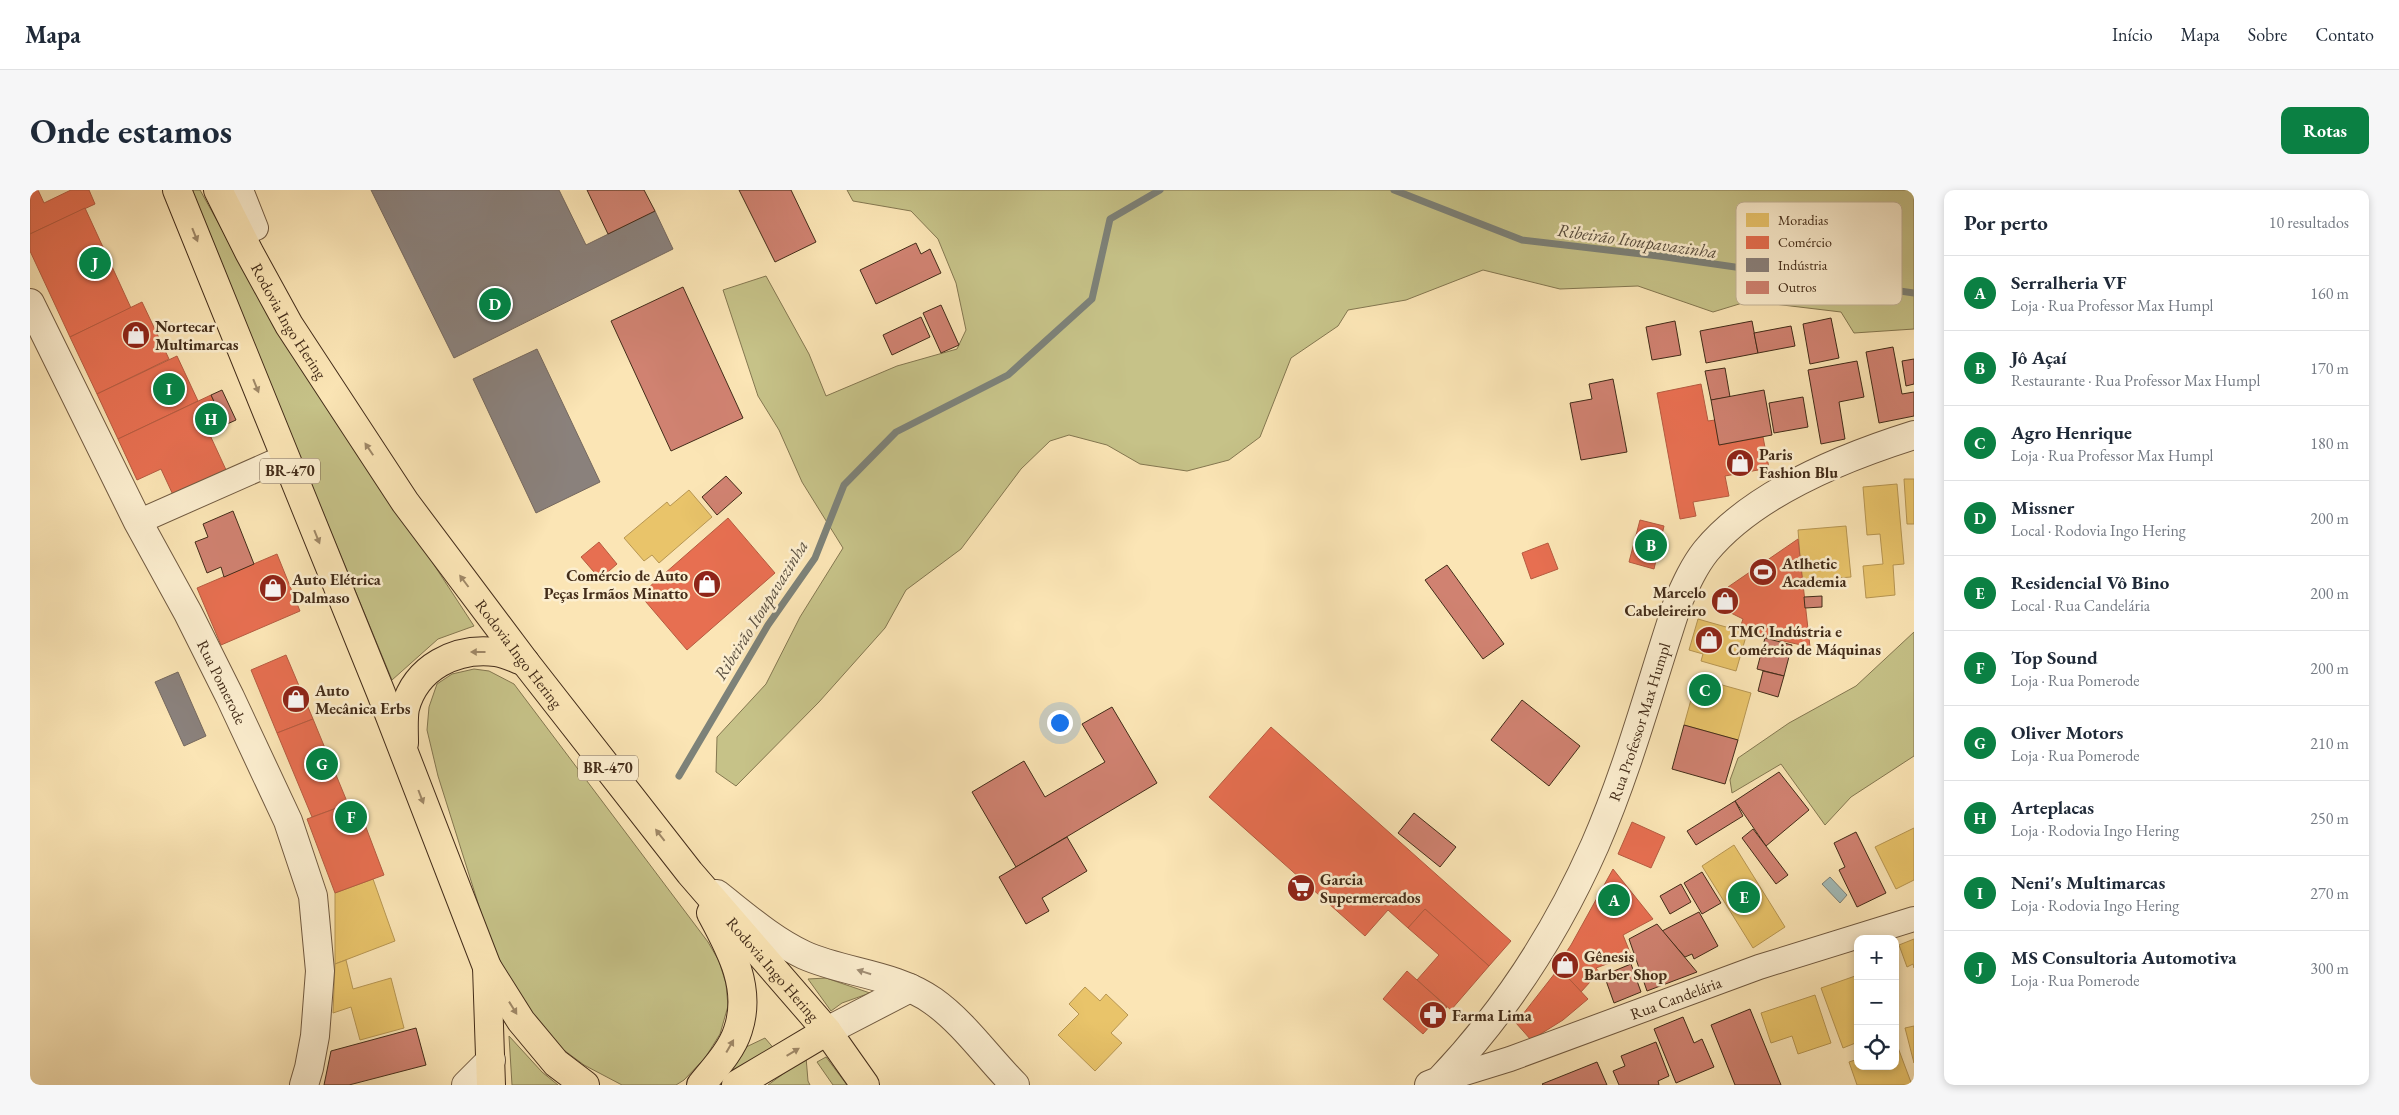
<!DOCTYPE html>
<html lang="pt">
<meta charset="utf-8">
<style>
:root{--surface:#fff;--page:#f6f6f7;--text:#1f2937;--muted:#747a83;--line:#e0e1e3;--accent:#0b8043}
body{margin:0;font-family:"EB Garamond",serif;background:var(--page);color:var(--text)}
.controls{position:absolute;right:15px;bottom:15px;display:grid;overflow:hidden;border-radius:10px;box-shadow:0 2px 8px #0003}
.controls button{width:45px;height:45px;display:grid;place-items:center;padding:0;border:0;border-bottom:1px solid var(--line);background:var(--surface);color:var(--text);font:25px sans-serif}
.you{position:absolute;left:1029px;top:532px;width:18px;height:18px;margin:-12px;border:4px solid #fff;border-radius:50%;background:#1a73e8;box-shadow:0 0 0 8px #1a73e833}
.badge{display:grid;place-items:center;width:32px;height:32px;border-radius:50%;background:var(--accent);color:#fff;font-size:16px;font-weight:700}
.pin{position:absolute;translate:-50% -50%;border:2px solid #fff;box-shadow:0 1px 5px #0006}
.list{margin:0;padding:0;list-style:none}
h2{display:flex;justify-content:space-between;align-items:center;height:65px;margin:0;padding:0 20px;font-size:21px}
h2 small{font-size:16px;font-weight:400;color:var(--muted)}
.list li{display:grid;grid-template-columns:32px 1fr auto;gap:15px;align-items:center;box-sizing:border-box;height:75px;padding:0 20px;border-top:1px solid var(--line)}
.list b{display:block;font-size:19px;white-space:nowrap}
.list p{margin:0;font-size:16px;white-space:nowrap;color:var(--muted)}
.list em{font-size:16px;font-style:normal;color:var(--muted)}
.icon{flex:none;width:28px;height:28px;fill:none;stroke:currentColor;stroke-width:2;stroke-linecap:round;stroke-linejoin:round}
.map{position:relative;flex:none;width:1884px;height:895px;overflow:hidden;border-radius:10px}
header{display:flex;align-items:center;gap:30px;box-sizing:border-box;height:70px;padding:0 25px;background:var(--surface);border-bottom:1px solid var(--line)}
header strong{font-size:24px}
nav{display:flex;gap:28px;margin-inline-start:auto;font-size:18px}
.intro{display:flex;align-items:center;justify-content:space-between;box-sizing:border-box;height:120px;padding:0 30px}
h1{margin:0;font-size:35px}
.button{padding:12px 22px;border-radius:10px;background:var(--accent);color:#fff;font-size:18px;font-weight:700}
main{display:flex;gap:30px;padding:0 30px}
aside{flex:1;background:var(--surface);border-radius:10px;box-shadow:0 2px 8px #0003}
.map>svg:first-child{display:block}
.green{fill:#c6c288;stroke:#847750}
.water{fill:#a3bcb9;stroke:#7d8279}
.homes{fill:#e9c46a;stroke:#b79652}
.shops{fill:#e76f51;stroke:#b65b40}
.industry{fill:#8a817c;stroke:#75685e}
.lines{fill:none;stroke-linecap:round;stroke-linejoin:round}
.stream{stroke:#7d8279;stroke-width:7}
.building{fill:#d08271;stroke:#432c19}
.minor-casing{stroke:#715a40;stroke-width:26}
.tertiary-casing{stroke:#715a40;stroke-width:30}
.primary-casing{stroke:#432c19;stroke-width:30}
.trunk-casing{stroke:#432c19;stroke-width:30}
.minor{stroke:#fceecf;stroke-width:24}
.tertiary{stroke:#fceecf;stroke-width:28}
.primary{stroke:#fbe5b5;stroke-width:28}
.trunk{stroke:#fbe5b5;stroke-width:28}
.oneway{fill:#9f8867}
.oneway2{fill:#a08d74}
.labels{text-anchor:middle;stroke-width:5;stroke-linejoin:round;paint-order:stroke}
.shield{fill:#fceecf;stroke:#7a6650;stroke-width:1}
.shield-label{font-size:15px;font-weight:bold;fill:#432c19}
.street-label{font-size:16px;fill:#432c19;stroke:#fceecf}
.poi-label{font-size:16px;font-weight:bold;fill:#432c19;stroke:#fceecf;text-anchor:start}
.water-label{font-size:18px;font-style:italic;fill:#5b5041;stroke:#fceecf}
.key{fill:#fceecf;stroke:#c4b498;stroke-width:1}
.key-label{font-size:14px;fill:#432c19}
</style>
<header>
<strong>Mapa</strong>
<nav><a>Início</a><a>Mapa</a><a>Sobre</a><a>Contato</a></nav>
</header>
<div class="intro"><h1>Onde estamos</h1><a class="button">Rotas</a></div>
<main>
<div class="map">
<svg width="1884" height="895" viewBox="0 0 1884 895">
<rect width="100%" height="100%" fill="#fbe5b5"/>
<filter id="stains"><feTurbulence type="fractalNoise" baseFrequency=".004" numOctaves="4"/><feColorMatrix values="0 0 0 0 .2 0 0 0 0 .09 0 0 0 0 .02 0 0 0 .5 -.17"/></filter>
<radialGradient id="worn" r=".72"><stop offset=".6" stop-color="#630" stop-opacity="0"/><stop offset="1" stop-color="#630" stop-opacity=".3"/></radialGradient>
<g class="green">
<path d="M160,0H170L234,115L444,436L408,449L362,490Z"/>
<path d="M817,0H1884V139L1824,143L1811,122L1719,111L1683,122L1608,96L1530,99L1453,80L1376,110L1318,120L1308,136L1261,168L1230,247L1199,270L1157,281L1110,274L1077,255L1039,245L1020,251L991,279L931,359L876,400L855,438L789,512L706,596L686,582L687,547L736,494L770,427L813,358L772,292L749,240L728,206L693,100L736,86L779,164L796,206L867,176L927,159L936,140L926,93L908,49L881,21L823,11Z"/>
<path d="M1884,442V566L1821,607L1795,635L1751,574L1702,603L1700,590L1708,568L1759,533L1826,496Z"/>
<path d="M444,479L459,481L484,494L678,752L689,771L696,794L698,816L690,844L675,868L654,890L646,895H592L554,875L519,849L490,811L465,767L408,586L397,540L399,517L407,494L422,484Z"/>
<path d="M796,788L840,803L812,813L801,821L778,789Z"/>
<path d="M479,846L512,882L528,895H482Z"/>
<path d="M735,848L746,861L691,890L714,858Z"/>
<path d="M776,867L778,891L780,895H738Z"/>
<path d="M796,867L817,895H803L787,872Z"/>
</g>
<path class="water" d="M1800,687L1817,705L1810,713L1792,694Z"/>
<g class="homes">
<path d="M1874,289H1884V334H1877Z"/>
<path d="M1867,294L1874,374L1863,375L1865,405L1836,408L1833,376L1853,374L1850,344L1837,345L1833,297Z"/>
<path d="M659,300L682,327L629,373L622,365L614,371L594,348L637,312L640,316Z"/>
<path d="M1816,336L1821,387L1772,391L1768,340Z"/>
<path d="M1668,429L1717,443L1706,481L1671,471L1673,464L1659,460Z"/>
<path d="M1667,488L1721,503L1708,550L1654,535Z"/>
<path d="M1884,638V690L1866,699L1845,657Z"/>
<path d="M1704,655L1755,737L1723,758L1672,676Z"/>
<path d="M343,689L365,751L305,774V703Z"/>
<path d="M1884,749V778L1883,774L1877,777L1869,755Z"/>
<path d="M316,770L323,799L361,788L374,838L330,850L321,817L303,823L305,774Z"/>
<path d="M1828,785V852L1813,858L1791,798Z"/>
<path d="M1055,797L1070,811L1076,804L1098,825L1081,843L1092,853L1065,881L1028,845L1049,824L1039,814Z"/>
<path d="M1785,805L1801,853L1768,864L1762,846L1741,853L1731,823Z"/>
<path d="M1884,836V873L1875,838Z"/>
<path d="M1865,855H1867L1882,895H1827L1819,872L1828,869V876H1865Z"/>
</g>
<g class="shops">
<path d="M0,0H8L14,13L41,0H59L65,14L0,44Z"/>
<path d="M55,18L101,118L40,147L0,61V44Z"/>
<path d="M112,112L139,169L67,204L40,147Z"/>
<path d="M147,166L168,211L88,249L67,204Z"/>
<path d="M1671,194L1678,231L1685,230L1689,255L1733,247L1739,278L1695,286L1699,306L1663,312L1666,326L1650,329L1627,203Z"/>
<path d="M181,205L195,235L179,243L197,282L144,307L131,279L107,290L88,249Z"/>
<path d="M698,328L745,383L657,460L610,405Z"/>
<path d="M1610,330L1634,336L1624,379L1599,372Z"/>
<path d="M1768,349L1780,457L1709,441L1713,429L1683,414L1698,397Z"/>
<path d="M569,352L587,374L570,389L551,367Z"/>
<path d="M1518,353L1528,379L1501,389L1492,363Z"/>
<path d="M247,364L270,421L191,455L167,398Z"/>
<path d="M256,465L283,529L247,543L221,480Z"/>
<path d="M283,529L318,614L282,627L247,543Z"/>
<path d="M1241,537L1481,751L1459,776L1395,719L1378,738L1358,720L1335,746L1179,607Z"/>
<path d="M326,611L354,685L305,703L277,629Z"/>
<path d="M1602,632L1635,647L1621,678L1588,664Z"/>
<path d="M1583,679L1623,729L1593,745L1601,765L1566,778L1569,782L1551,802L1527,776L1541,755Z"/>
<path d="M1395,719L1459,776L1421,820L1387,790L1409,765L1378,738Z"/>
<path d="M1529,778L1558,809L1533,830L1501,850L1486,833Z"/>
<path d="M1377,781L1417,817L1393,844L1353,809Z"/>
</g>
<g class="industry">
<path d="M341,0H529L556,55L625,21L643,59L424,168Z"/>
<path d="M507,159L570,292L506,323L443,189Z"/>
<path d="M148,482L176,546L154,556L125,492Z"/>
</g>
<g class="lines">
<g class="stream">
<path d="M1364,0L1492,50L1629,66L1884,103"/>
<path d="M649,586L738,435L785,368L814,295L866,242L978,185L1062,109L1080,29L1130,0"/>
</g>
</g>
<g class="building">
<path d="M557,0H614L625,21L578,44Z"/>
<path d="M709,0H761L786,52L745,72Z"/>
<path d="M886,53L891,64L900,59L911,83L846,114L830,80Z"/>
<path d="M653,97L713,228L641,261L581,131Z"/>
<path d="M911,115L929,155L911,163L893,123Z"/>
<path d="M891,127L900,147L862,165L853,145Z"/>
<path d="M1801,128L1809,168L1780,174L1773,134Z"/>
<path d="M1645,131L1651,165L1622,170L1616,137Z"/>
<path d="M1722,131L1728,163L1676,173L1670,141Z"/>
<path d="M1761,136L1765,156L1728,163L1724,143Z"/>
<path d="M1863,157L1872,204L1884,202V226L1849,233L1836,162Z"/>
<path d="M1884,169V194L1876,196L1872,171Z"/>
<path d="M1827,171L1834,207L1809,212L1815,249L1791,254L1778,180Z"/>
<path d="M1695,178L1700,207L1681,210L1675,181Z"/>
<path d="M1583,189L1597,262L1551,270L1540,213L1562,209L1559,194Z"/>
<path d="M192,200L206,230L195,235L181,205Z"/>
<path d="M1734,200L1742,245L1689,255L1681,210Z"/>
<path d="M1773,207L1778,237L1744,243L1739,213Z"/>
<path d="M696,286L712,303L687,325L672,307Z"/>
<path d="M203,321L224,374L194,387L191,377L177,383L165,352L178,347L173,334Z"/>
<path d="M1417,375L1474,454L1453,469L1395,390Z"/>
<path d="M1792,406V417L1775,418L1774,407Z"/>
<path d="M1735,448L1762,455L1754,486L1727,479Z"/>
<path d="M1733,481L1754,486L1748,507L1728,501Z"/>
<path d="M1492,510L1550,556L1519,596L1461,550Z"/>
<path d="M1082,517L1127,593L986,677L942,602L994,571L1015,607L1075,572L1052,534Z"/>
<path d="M1654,535L1708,550L1695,594L1642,579Z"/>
<path d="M1749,582L1779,620L1736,656L1705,611Z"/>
<path d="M1705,611L1713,626L1666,655L1657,641Z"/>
<path d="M1384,623L1426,657L1410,677L1368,643Z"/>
<path d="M1723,639L1758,685L1746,694L1712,648Z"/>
<path d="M1826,642L1856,703L1827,717L1809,680L1815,677L1804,653Z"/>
<path d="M1037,647L1057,681L1012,708L1019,721L996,734L969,687Z"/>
<path d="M1672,682L1691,713L1672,724L1654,693Z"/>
<path d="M1651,694L1661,712L1640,724L1630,706Z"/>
<path d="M1669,722L1688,756L1664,769L1662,764L1655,767L1632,741Z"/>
<path d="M1627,734L1667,782L1617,801L1599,749Z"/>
<path d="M1601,774L1611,802L1584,813L1574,785Z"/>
<path d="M1720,819L1751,895H1705L1681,835Z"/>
<path d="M1653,827L1664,853L1672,849L1684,877L1646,893L1624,839Z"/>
<path d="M386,838L396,875L319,895H294L301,861Z"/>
<path d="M1626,852L1639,886L1628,891L1629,895H1589L1583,881L1595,876L1591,866Z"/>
<path d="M1567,872L1577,895H1513L1512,894Z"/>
</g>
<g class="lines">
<defs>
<g id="minor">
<path d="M211,0L226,38"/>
<path d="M108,332L255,267"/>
<path id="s1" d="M1409,891L1480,869L1729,777L1884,729"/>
</g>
<g id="tertiary">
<path id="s2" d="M0,113L108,332L158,423L200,507L258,631L283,706L290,781L285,846L279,878L274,895"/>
<path d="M687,704C715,726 742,750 774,765C814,783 865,784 903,811C934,833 958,868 985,895"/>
<path d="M797,841L880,798"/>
<path d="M436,895L461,870"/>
<path id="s3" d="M1399,895L1409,891C1474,823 1527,741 1565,655C1599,577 1621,493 1648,412C1656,394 1664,376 1676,361C1724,303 1814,267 1884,245"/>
</g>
<path id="primary" d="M457,777L461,895"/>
<g id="trunk">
<path d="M147,0L351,503L457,777L491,831L526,873L555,895"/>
<path id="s4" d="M188,0L219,62L259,135L375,312L495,472L660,683L797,841L835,895"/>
<path d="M374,553C374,542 373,528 375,518C386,477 426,457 466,462C475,463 486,469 495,472"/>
<path d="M671,895C684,879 702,860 708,840C722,798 701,760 681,723"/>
<path d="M706,895L797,841"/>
</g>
</defs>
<use href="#minor" class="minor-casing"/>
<use href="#tertiary" class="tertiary-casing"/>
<use href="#primary" class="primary-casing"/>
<use href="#trunk" class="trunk-casing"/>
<use href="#minor" class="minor"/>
<use href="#tertiary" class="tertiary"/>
<use href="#primary" class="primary"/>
<use href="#trunk" class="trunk"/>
</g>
<defs><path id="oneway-solid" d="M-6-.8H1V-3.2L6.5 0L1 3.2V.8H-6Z" transform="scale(1.25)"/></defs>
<g class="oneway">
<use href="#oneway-solid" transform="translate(165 45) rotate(68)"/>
<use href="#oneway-solid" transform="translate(226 196) rotate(68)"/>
<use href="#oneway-solid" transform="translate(339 259) rotate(-124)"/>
<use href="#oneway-solid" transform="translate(287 347) rotate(68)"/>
<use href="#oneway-solid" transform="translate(434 391) rotate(-127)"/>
<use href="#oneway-solid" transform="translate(448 462) rotate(-180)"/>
<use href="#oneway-solid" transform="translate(391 607) rotate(69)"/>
<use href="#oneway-solid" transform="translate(630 645) rotate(-128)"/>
<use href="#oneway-solid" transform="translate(483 818) rotate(58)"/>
<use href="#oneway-solid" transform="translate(700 856) rotate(-60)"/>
<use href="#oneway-solid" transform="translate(763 862) rotate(-31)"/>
</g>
<use class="oneway2" href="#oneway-solid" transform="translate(834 782) rotate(-162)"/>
<defs>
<symbol id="shop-disc" viewBox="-11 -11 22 22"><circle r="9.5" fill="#8f2418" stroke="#fceecf"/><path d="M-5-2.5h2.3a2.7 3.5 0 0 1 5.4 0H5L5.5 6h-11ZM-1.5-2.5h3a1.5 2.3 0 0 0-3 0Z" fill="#fff"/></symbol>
<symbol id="stadium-disc" viewBox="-11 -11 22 22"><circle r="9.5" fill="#8f2418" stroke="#fceecf"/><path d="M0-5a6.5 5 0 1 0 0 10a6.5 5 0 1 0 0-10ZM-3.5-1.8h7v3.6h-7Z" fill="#fff"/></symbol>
<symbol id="supermarket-disc" viewBox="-11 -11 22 22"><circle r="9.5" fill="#8f2418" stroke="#fceecf"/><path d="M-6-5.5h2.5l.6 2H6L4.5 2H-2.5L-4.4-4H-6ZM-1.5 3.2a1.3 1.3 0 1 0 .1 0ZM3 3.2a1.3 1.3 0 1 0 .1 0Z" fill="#fff"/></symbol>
<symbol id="pharmacy-disc" viewBox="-11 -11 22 22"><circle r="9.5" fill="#8f2418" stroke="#fceecf"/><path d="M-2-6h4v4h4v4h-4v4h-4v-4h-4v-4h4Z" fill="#fff"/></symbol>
</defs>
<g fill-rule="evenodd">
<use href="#shop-disc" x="90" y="129" width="32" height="32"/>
<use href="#shop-disc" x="1694" y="257" width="32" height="32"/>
<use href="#stadium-disc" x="1717" y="366" width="32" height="32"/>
<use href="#shop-disc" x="661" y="378" width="32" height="32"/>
<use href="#shop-disc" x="227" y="382" width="32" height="32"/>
<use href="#shop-disc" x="1679" y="395" width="32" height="32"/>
<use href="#shop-disc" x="1663" y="434" width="32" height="32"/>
<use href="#shop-disc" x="250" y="493" width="32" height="32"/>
<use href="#supermarket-disc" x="1255" y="682" width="32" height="32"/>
<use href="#shop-disc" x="1519" y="759" width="32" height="32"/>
<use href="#pharmacy-disc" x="1387" y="809" width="32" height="32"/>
</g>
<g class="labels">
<g class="shield">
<rect x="230" y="268.5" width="60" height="25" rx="4"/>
<rect x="548" y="565.5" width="60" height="25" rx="4"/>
</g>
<g class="shield-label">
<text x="260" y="286">BR-470</text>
<text x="578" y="583">BR-470</text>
</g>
<g class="street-label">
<text dy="6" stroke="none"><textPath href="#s4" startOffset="149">Rodovia Ingo Hering</textPath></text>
<text dy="6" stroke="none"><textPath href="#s4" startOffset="554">Rodovia Ingo Hering</textPath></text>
<text dy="6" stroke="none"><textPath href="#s2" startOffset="425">Rua Pomerode</textPath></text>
<text dy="6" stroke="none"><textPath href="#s3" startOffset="426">Rua Professor Max Humpl</textPath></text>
<text dy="6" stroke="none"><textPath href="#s4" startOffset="959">Rodovia Ingo Hering</textPath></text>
<text dy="6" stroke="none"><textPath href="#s1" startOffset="251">Rua Candelária</textPath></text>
</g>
<g class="poi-label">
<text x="125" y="142">Nortecar<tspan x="125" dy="18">Multimarcas</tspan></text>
<text x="1729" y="270">Paris<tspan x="1729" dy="18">Fashion Blu</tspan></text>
<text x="1752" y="379">Atlhetic<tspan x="1752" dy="18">Academia</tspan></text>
<text x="658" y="391" text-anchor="end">Comércio de Auto<tspan x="658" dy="18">Peças Irmãos Minatto</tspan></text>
<text x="262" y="395">Auto Elétrica<tspan x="262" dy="18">Dalmaso</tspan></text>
<text x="1676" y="408" text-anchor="end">Marcelo<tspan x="1676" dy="18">Cabeleireiro</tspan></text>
<text x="1698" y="447">TMC Indústria e<tspan x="1698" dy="18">Comércio de Máquinas</tspan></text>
<text x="285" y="506">Auto<tspan x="285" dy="18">Mecânica Erbs</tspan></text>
<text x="1290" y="695">Garcia<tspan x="1290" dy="18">Supermercados</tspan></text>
<text x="1554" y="772">Gênesis<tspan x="1554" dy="18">Barber Shop</tspan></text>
<text x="1422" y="831">Farma Lima</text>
</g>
<g class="water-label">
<text transform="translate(1607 51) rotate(8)" y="6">Ribeirão Itoupavazinha</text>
<text transform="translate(731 420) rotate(-58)" y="6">Ribeirão Itoupavazinha</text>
</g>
</g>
<rect x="1706" y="12" width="166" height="103" rx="8" class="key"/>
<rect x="1716" y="23" width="23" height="14" fill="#e9c46a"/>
<rect x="1716" y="46" width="23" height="13" fill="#e76f51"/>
<rect x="1716" y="68" width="23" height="14" fill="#8a817c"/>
<rect x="1716" y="91" width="23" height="13" fill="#d08271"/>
<g class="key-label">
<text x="1748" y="35">Moradias</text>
<text x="1748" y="57">Comércio</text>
<text x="1748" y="80">Indústria</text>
<text x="1748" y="102">Outros</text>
</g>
<rect width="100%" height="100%" filter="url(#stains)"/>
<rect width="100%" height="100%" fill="url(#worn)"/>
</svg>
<div class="controls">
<button>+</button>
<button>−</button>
<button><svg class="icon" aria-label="locate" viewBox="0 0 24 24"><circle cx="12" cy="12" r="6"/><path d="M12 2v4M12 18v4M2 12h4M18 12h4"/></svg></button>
</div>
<div class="you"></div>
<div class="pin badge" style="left:1584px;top:710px">A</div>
<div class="pin badge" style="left:1621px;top:355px">B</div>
<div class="pin badge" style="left:1675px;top:500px">C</div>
<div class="pin badge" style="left:465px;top:114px">D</div>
<div class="pin badge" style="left:1714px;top:707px">E</div>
<div class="pin badge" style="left:321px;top:627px">F</div>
<div class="pin badge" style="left:292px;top:574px">G</div>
<div class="pin badge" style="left:181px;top:229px">H</div>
<div class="pin badge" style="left:139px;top:199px">I</div>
<div class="pin badge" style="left:65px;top:73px">J</div>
</div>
<aside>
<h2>Por perto<small>10 resultados</small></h2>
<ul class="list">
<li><span class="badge">A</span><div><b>Serralheria VF</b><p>Loja · Rua Professor Max Humpl</p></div><em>160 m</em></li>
<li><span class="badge">B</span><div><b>Jô Açaí</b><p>Restaurante · Rua Professor Max Humpl</p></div><em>170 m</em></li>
<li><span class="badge">C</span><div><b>Agro Henrique</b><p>Loja · Rua Professor Max Humpl</p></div><em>180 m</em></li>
<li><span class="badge">D</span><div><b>Missner</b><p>Local · Rodovia Ingo Hering</p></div><em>200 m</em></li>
<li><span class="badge">E</span><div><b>Residencial Vô Bino</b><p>Local · Rua Candelária</p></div><em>200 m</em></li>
<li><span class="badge">F</span><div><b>Top Sound</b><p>Loja · Rua Pomerode</p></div><em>200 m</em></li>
<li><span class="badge">G</span><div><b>Oliver Motors</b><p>Loja · Rua Pomerode</p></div><em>210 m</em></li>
<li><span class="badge">H</span><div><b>Arteplacas</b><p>Loja · Rodovia Ingo Hering</p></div><em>250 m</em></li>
<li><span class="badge">I</span><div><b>Neni's Multimarcas</b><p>Loja · Rodovia Ingo Hering</p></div><em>270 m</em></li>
<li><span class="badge">J</span><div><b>MS Consultoria Automotiva</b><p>Loja · Rua Pomerode</p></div><em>300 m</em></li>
</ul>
</aside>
</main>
